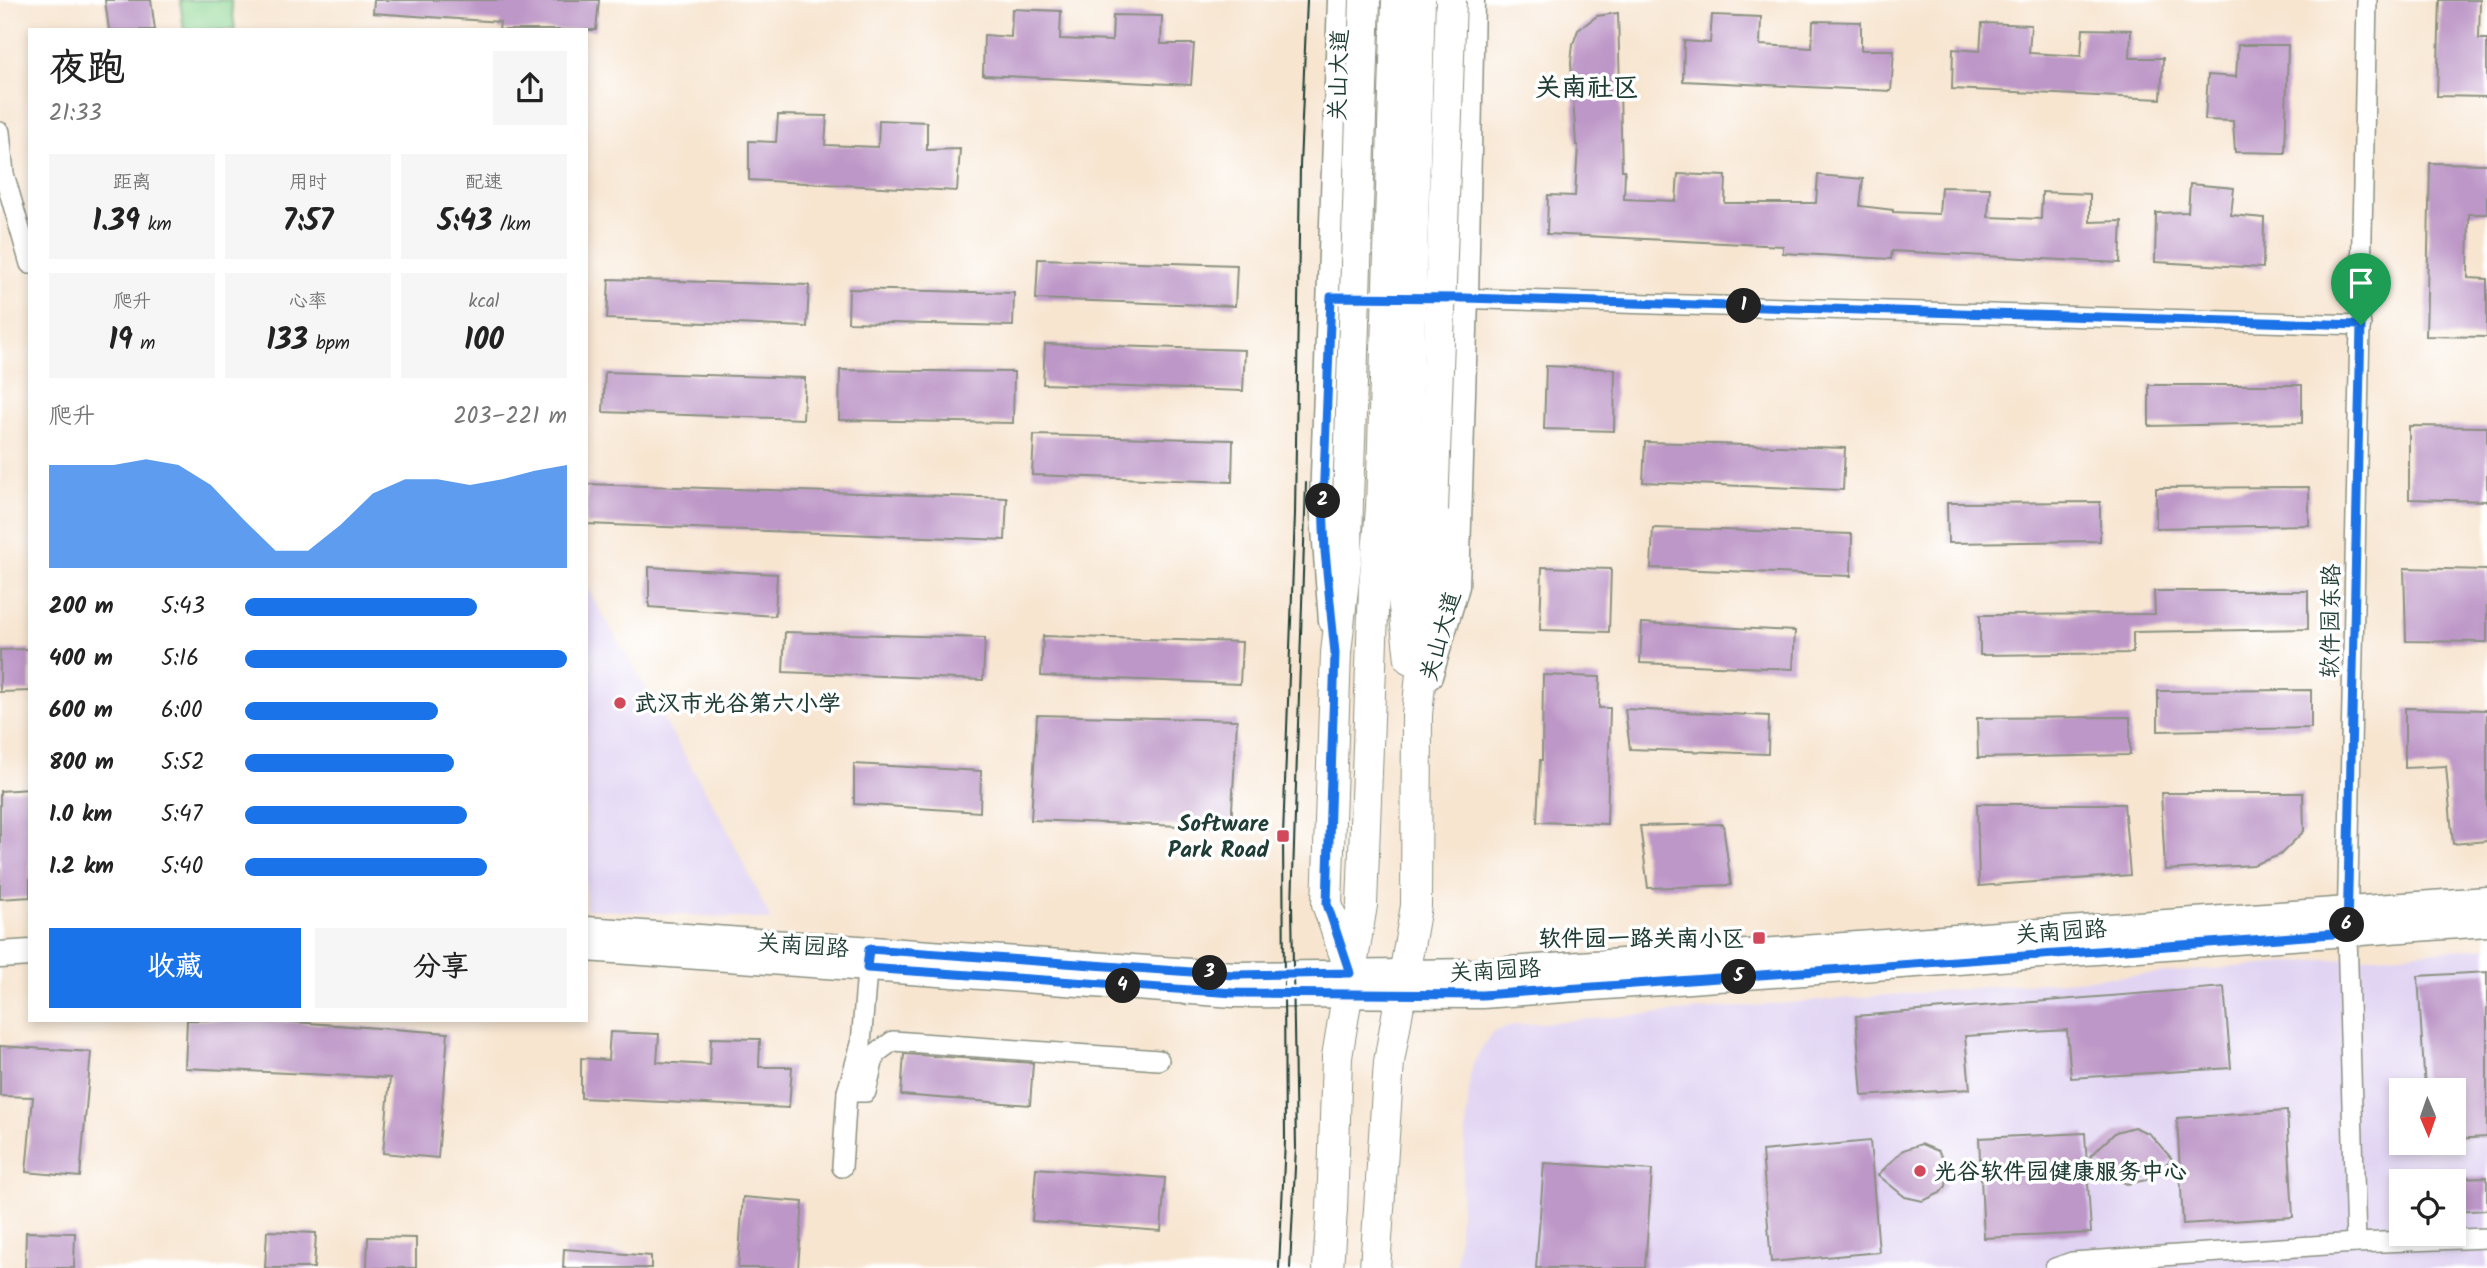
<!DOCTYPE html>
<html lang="zh">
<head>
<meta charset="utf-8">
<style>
  body { margin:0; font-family:Kalam,"LXGW WenKai TC",sans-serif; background:#f6f6f6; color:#222; height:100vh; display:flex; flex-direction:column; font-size:26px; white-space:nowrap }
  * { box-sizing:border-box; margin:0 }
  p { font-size:23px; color:#767676 }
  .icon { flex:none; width:38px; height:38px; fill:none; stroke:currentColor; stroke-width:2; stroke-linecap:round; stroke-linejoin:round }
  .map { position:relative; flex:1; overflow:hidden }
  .sheet { position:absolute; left:28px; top:28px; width:560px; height:994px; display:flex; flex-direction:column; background:#fff; border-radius:0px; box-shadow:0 4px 10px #0003 }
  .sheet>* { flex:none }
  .needle { width:46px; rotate:178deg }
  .fabs { position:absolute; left:2389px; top:1078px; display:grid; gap:14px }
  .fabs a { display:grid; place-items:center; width:77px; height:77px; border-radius:0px; background:#fff; box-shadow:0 4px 10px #0003; font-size:35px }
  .pin { position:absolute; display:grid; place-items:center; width:60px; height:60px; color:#fff; margin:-72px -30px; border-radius:50% 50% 50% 0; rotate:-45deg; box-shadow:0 0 7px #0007 }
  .pin .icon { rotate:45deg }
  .km { position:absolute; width:35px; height:35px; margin:-18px; border-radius:50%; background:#222; color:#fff; font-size:19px; line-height:35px; text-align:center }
  .round { display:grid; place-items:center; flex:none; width:74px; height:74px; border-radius:0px; background:#f6f6f6 }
  .overview { display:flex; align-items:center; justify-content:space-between; height:119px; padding:0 21px }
  h1 { font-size:38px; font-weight:700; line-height:52px }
  .stats { display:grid; grid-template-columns:repeat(3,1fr); gap:10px; height:119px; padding:7px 21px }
  .stats div { display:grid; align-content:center; border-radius:0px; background:#f6f6f6; text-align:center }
  .stats b { font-size:30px; font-weight:700 }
  .stats small { font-size:19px; font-weight:400 }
  .stats p { font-size:19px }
  .chart { height:196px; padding:14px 21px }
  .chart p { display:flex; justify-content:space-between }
  .chart svg { width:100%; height:126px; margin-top:7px; fill:#1a73e8; opacity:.7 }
  .button { display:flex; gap:14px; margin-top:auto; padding:14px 21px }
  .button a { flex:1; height:80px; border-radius:0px; background:#1a73e8; color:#fff; font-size:28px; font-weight:700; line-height:80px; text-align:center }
  .button a+a { background:#f6f6f6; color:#222 }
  ul { padding:0 21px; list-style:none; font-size:23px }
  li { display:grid; grid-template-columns:112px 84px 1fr; align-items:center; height:52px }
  li i { height:18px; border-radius:9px; background:#1a73e8 }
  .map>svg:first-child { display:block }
  .built { fill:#e1d4f3; fill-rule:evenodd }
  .green { fill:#8cd591; stroke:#568962; stroke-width:2 }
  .building { fill:#bd97c7 }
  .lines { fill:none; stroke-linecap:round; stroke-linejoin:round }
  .street-casing { stroke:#8b9182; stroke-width:22 }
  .secondary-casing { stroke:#8b9182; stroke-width:29 }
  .primary-casing { stroke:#8b9182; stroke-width:32 }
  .street { stroke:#fff; stroke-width:19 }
  .secondary { stroke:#fff; stroke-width:26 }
  .primary { stroke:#fff; stroke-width:30 }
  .tram { stroke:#1f3d34; stroke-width:2 }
  .primary-bridge-casing { stroke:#8b9182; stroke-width:32; stroke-linecap:butt }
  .primary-bridge { stroke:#fff; stroke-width:30 }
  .route-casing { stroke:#fff; stroke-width:14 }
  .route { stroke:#1a73e8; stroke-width:9 }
  .poi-dot { fill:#d1495b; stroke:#fff; stroke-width:2.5 }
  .labels { text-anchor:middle; stroke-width:7; stroke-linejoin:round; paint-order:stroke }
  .street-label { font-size:23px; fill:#1f3d34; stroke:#fff }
  .poi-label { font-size:23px; font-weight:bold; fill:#1f3d34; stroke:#fff; text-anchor:start }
  .quarter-label { font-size:26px; font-weight:bold; fill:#1f3d34; stroke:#fff }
</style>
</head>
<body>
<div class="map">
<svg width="2487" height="1268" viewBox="0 0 2487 1268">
  <rect width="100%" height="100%" fill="#fff"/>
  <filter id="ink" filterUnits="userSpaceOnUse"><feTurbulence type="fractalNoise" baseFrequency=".0143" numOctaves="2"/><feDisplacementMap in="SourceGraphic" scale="14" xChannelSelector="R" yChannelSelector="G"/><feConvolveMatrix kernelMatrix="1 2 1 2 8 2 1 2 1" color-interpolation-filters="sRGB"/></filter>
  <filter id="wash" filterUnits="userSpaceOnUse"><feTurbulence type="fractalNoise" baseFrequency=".00686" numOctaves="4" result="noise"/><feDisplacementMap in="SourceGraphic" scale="28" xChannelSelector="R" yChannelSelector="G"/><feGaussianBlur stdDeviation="1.57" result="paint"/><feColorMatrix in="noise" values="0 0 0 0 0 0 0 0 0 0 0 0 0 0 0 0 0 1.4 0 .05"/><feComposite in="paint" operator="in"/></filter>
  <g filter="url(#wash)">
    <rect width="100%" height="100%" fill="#f7e5d0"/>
    <g class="built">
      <path d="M586,586L723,821L771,920L586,909Z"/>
      <path d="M2487,947V1268H1456L1470,1076L1474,1062L1485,1043L1493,1032L1504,1028L1515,1025ZM2401,1090H2454V1143H2401ZM2401,1181H2454V1234H2401Z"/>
    </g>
    <path class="green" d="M180,0H231L235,30H184Z"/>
    <g id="blocks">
      <g class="building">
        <path d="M105,0H151L155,30H109Z"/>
        <path d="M374,0H599L596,30H499L500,22L373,13Z"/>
        <path d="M2440,0H2480L2479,39H2487V97L2437,96Z"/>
        <path d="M1012,9L1061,11L1060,39L1112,41L1113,15L1162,16L1161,44H1194L1191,85L983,75L984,35L1011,37Z"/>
        <path d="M1618,13L1622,170H1625L1624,199L1676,201L1678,174L1726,176L1725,203H1816L1818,175L1863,179L1860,206L1893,210V212L1939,214L1941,187L1990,188L1988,217L2041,219L2042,192L2090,194V222L2122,221L2120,263L1892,251L1891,259L1783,253V246L1547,234L1548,195L1575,196L1578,145H1576L1571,62L1573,44L1578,30L1597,16Z"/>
        <path d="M1712,15L1761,17L1760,45L1812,48L1813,21L1861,22V50H1894L1891,91L1683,81L1684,41L1710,43Z"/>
        <path d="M1982,23L2031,25L2029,53L2081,56L2083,29L2131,30L2130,58H2163L2161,99L1952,89L1953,49L1980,51Z"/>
        <path d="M2238,45H2288L2285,153L2235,152L2233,121L2205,120L2208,75L2236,77Z"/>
        <path d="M778,115L827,116L825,145L878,147L879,120L927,122V150L960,149L957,191L749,180V141L776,142Z"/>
        <path d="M2430,163L2487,164V214H2469L2468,278L2487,279V337L2426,336Z"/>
        <path d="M2190,184L2234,188L2231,215L2264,218L2263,268L2155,262L2156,213L2188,212Z"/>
        <path d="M1038,259L1237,265L1235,306L1036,299Z"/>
        <path d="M609,279L809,285L807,327L607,319Z"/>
        <path d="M849,289L1014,293L1013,326L848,322Z"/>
        <path d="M1045,344L1245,350L1243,391L1043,384Z"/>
        <path d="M1546,366L1615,369L1614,431L1544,429Z"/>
        <path d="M840,370L1014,372L1013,423L839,420Z"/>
        <path d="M605,372L805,378L803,419L603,412Z"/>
        <path d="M2149,385H2302V423L2149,426Z"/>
        <path d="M2409,426L2487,427V501L2409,499Z"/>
        <path d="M1034,435L1233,440L1232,482L1032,475Z"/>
        <path d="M1645,442L1845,448L1843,490L1643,482Z"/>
        <path d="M587,484L1007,498L1005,540L586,524Z"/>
        <path d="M2309,487V525L2156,528V488Z"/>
        <path d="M2100,502V541L1948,543L1947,503Z"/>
        <path d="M1653,528L1852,534L1851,576L1651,568Z"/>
        <path d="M649,567L777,574L775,616L649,607Z"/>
        <path d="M1542,567L1611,569L1609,632L1540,630Z"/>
        <path d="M2404,568L2487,570V642L2406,641Z"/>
        <path d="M2154,591H2308V629L2133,632V653L1980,655V615L2155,614Z"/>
        <path d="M1642,623L1795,631L1793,669L1640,663Z"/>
        <path d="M785,632L985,638L983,680L783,672Z"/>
        <path d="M1043,636L1242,642L1240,684L1041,676Z"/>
        <path d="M30,649V691L0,692V650Z"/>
        <path d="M1543,675L1600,677L1599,708H1610L1607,824L1537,822L1540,760H1542Z"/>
        <path d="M2311,690V728L2158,731V691Z"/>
        <path d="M2405,708L2487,710V841L2453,844L2446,766L2405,768Z"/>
        <path d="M1625,709L1769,716L1768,754L1630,749Z"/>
        <path d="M1037,715L1237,720L1231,828L1031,820Z"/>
        <path d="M2130,717V755L1978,758L1977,718Z"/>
        <path d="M854,764L981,771L980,812L854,804Z"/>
        <path d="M30,789V897L0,899V791Z"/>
        <path d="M2161,793H2303L2304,831L2280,855L2253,865L2165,870Z"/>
        <path d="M1977,804H2124L2130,875L1979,886Z"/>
        <path d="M1723,824L1731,885L1648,888L1640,826Z"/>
        <path d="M2487,972V1137L2454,1139V1090H2425L2418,976Z"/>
        <path d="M2224,987L2231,1068L2071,1078L2067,1030L1965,1036L1970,1089L1862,1096L1856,1016Z"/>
        <path d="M187,1020H266L448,1033L438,1158L383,1153L390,1078L185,1068Z"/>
        <path d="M610,1032L659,1034L657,1062L710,1065L711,1038L760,1039L759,1067H792L789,1108L581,1098V1058L608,1060Z"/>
        <path d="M0,1046L91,1052L80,1177L26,1172L33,1097L0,1096Z"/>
        <path d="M904,1054L1033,1063L1030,1105L901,1095Z"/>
        <path d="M2287,1111L2293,1217L2183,1224L2177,1118Z"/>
        <path d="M2134,1127L2150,1134L2172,1159L2146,1180L2127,1184L2118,1180L2090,1156L2116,1132Z"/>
        <path d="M2085,1133L2091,1233L1984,1238L1979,1138Z"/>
        <path d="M1870,1141L1879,1252L1771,1262L1762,1151Z"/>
        <path d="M1921,1144L1938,1151L1948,1167L1946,1186L1940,1193L1923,1201L1905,1197L1878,1175L1903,1150Z"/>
        <path d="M1544,1163L1652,1170L1645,1268H1536Z"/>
        <path d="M1036,1168L1165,1178L1161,1231L1032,1221Z"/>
        <path d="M2487,1177V1210L2454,1212V1178Z"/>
        <path d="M743,1197L803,1202L798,1268H738Z"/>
        <path d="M267,1231L316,1233L314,1268H265Z"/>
        <path d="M26,1232L75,1233L74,1268H25Z"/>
        <path d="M368,1237L416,1238V1268H367Z"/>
        <path d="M564,1249L651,1256V1268H563Z"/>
      </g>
    </g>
  </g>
  <g filter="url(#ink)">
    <use href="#blocks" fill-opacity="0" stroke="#8b9182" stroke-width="2"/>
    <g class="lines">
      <g class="street-casing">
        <g id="street">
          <path d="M0,132L4,174L30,264"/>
          <path d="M1452,298L2361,325"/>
          <path d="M847,1092H866L875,1054L893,1041L1159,1060"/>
          <path d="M842,1167L847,1092L861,1044L868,958"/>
          <path d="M2356,1243L2347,933L2367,0"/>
          <path d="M2055,1268L2072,1262L2356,1243L2487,1238"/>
        </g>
      </g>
      <g class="secondary-casing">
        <g id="secondary">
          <path d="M1332,621L1323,503L1341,0"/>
          <path d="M1429,676L1456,586L1465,298L1471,0"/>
          <path d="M586,930L1234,975L1481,972L2487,900"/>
          <path d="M586,948L1234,994L1482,995L2487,923"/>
          <path d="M0,955L30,953"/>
        </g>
      </g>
      <g class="primary-casing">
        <g id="primary">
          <path d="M1348,500L1347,552L1336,653L1327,904L1350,971"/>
          <path d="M1404,508L1401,582L1410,659"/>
          <path d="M1328,1268L1332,1210L1337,1057L1362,905L1374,587L1381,508"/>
          <path d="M1375,1268L1389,1062L1416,906L1417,715L1430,580L1433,510"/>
        </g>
      </g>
      <use href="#street" class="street"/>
      <use href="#secondary" class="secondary"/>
      <use href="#primary" class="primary"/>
      <g class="tram">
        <path d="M1279,1268L1285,1141L1283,836L1295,514L1300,166L1307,0"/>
        <path d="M1290,1268L1296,1147L1292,906L1306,483"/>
      </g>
      <g class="primary-bridge-casing">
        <g id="primary-bridge">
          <path d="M1348,500L1365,0"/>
          <path d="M1381,508L1397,0"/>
          <path d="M1404,508L1420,0"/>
          <path d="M1433,510L1451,0"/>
        </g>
      </g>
      <use href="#primary-bridge" class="primary-bridge"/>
    </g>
  </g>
  <g class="lines" filter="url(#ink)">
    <g class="route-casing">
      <path id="route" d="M1331,297L1465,298L2361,325L2347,933L1482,995L1234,993L867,968L869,949L1234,975L1350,973L1327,904L1335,653L1325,551L1323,503Z"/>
    </g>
    <use href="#route" class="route"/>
  </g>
  <g class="poi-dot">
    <circle cx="620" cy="703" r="7"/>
    <rect x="1276" y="829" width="14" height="14" rx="3.5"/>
    <rect x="1752" y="931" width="14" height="14" rx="3.5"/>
    <circle cx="1920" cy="1171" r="7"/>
  </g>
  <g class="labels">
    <g class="street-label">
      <text transform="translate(1338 75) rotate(-88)" y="8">关山大道</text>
      <text transform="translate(2330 621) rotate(-89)" y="8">软件园东路</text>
      <text transform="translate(1440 636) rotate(-74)" y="8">关山大道</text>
      <text transform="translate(2061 931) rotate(-4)" y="8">关南园路</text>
      <text transform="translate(803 945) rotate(4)" y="8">关南园路</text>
      <text transform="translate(1495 970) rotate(-3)" y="8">关南园路</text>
    </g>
    <g class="poi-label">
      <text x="634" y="711">武汉市光谷第六小学</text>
      <text x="1269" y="831" text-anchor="end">Software<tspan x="1269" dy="26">Park Road</tspan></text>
      <text x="1745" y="946" text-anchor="end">软件园一路关南小区</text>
      <text x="1934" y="1179">光谷软件园健康服务中心</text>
    </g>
    <g class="quarter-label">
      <text x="1587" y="96">关南社区</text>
    </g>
  </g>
</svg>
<div class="fabs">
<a><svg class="needle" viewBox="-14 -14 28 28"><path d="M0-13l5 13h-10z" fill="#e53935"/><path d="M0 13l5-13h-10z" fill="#767676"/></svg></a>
<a><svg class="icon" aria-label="locate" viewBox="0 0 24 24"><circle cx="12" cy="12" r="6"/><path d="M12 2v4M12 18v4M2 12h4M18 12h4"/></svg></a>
</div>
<div class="pin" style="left:2361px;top:325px;background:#1e9e55"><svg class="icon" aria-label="arrive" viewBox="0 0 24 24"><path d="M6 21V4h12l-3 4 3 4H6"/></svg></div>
<b class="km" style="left:1744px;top:306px">1</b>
<b class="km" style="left:1323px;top:501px">2</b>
<b class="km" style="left:1210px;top:973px">3</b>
<b class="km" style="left:1123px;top:986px">4</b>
<b class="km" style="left:1739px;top:977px">5</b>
<b class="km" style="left:2347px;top:925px">6</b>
<section class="sheet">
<div class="overview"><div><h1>夜跑</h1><p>21:33</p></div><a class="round"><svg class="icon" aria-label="share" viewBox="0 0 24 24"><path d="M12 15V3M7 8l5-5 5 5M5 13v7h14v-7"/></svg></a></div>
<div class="stats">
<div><p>距离</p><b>1.39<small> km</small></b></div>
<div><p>用时</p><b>7:57</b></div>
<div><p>配速</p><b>5:43<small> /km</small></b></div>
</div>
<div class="stats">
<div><p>爬升</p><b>19<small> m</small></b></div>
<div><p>心率</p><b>133<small> bpm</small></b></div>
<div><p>kcal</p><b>100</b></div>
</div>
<div class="chart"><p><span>爬升</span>203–221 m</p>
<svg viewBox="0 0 160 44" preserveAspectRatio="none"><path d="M0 44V8L10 8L20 8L30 6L40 8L50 15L60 27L70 38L80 38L90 29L100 18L110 13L120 13L130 15L140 13L150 10L160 8V44z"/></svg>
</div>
<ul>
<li><b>200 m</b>5:43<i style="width:72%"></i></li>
<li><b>400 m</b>5:16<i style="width:100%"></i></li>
<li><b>600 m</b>6:00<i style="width:60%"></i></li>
<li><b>800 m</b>5:52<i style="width:65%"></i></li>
<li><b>1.0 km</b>5:47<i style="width:69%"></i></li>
<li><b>1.2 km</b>5:40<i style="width:75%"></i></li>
</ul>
<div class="button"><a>收藏</a><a>分享</a></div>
</section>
</div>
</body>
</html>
